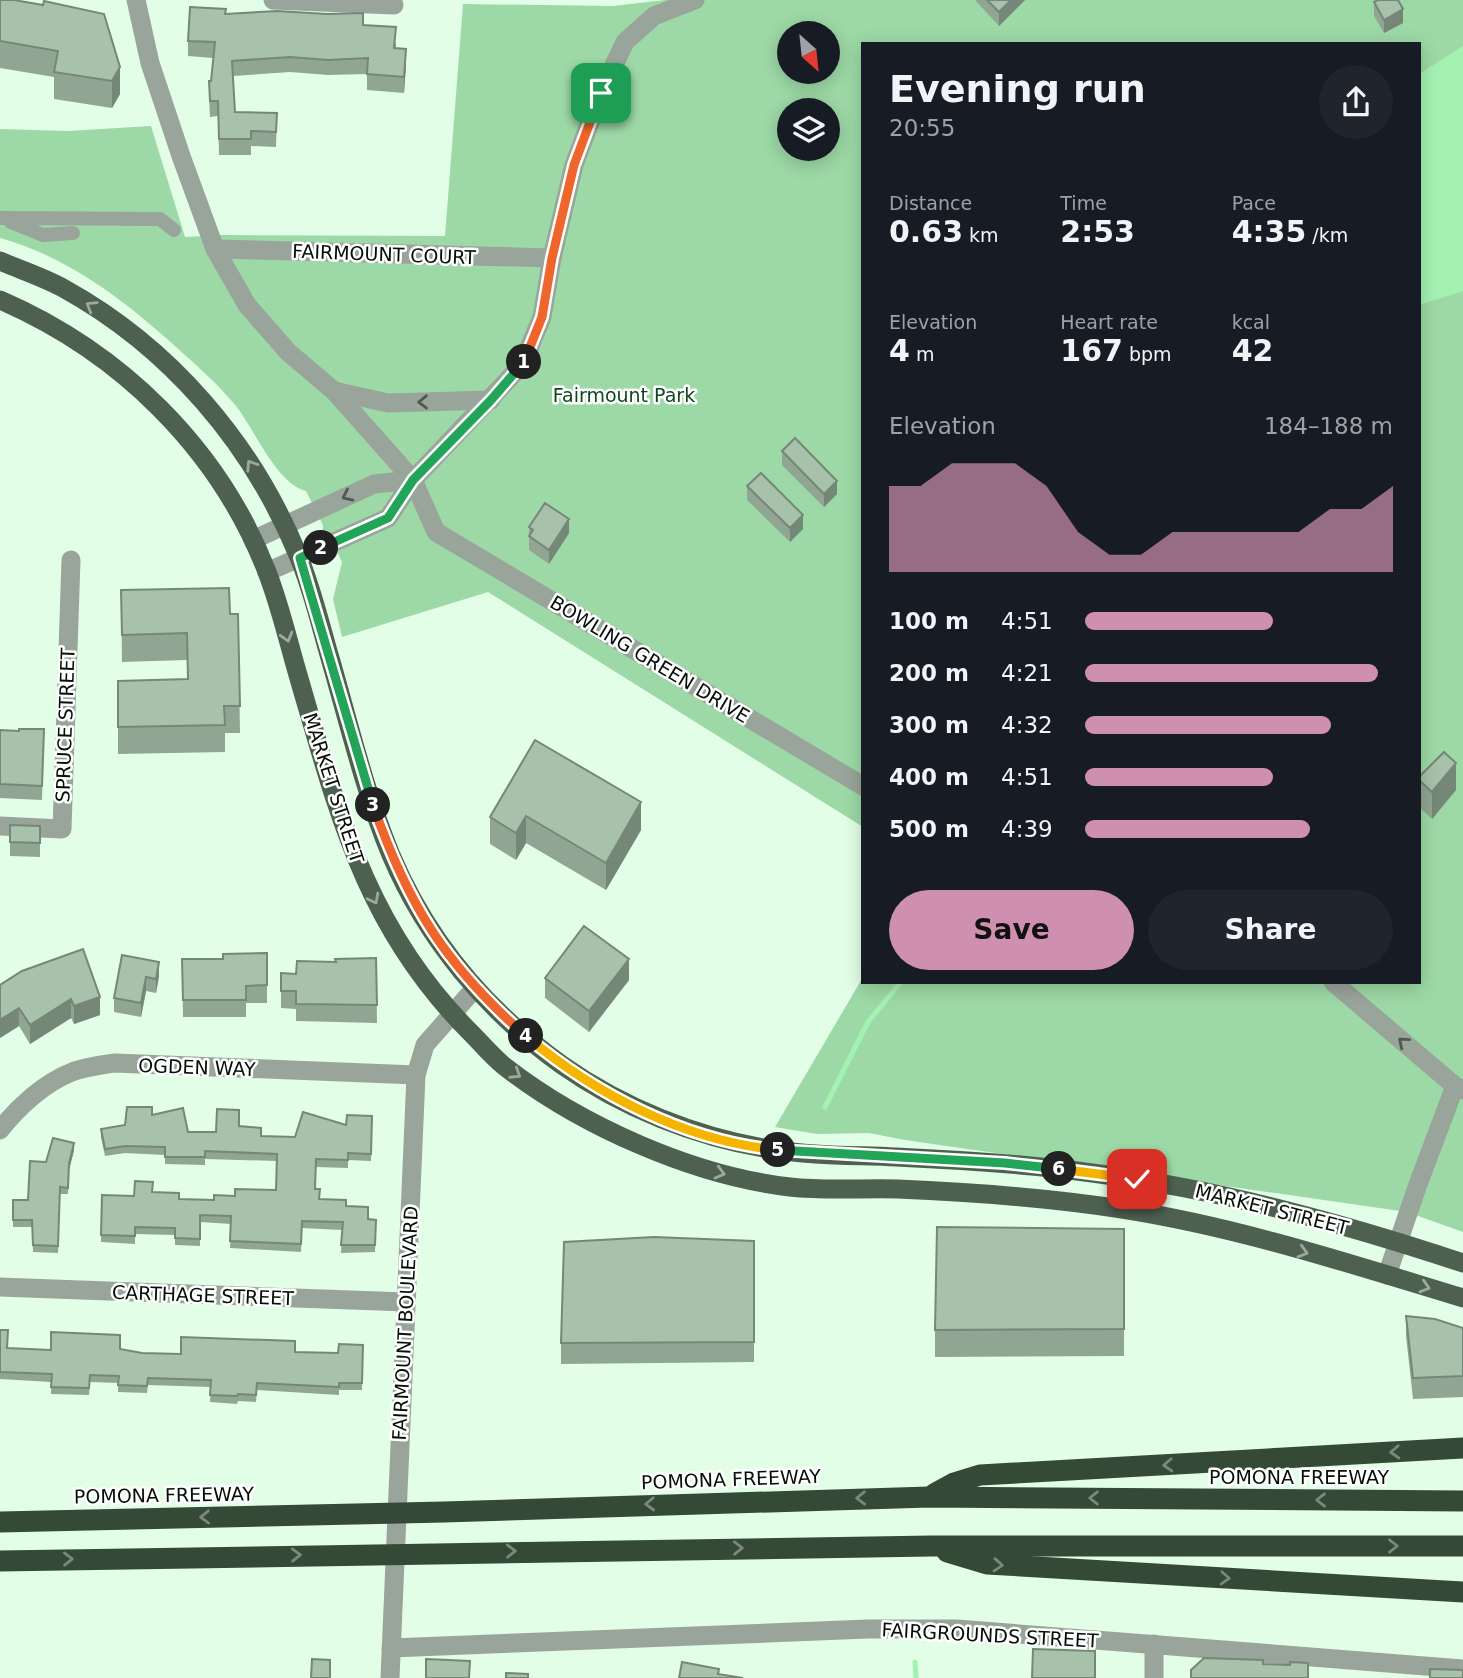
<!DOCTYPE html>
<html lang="en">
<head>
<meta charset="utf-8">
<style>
  body { margin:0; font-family:"DejaVu Sans",sans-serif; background:#20242c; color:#f1f3f6; height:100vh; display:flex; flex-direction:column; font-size:26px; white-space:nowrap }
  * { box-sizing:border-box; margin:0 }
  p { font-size:23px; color:#9ea1a6 }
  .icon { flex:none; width:38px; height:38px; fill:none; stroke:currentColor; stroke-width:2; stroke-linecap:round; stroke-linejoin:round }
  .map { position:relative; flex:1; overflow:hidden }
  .sheet { position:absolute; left:861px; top:42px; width:560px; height:942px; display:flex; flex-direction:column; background:#171b24; border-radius:0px; box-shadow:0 4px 18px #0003 }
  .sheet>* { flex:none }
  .needle { width:46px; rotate:153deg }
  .buttons { position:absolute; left:777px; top:21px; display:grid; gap:14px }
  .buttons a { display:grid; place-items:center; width:63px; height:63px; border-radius:50%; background:#171b24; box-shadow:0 4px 18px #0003; font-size:35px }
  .pin { position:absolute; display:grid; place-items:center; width:60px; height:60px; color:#fff; margin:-30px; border-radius:14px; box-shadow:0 4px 10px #0006 }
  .km { position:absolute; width:35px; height:35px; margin:-18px; border-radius:50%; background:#222; color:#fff; font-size:19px; line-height:35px; text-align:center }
  .round { display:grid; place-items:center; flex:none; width:74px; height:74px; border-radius:37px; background:#20242c }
  .overview { display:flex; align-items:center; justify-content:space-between; height:119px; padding:0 28px }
  h1 { font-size:38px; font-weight:700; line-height:52px }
  .metrics { display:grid; grid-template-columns:repeat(3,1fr); gap:10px; height:119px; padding:7px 28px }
  .metrics div { display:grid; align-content:center }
  .metrics b { font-size:30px; font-weight:700 }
  .metrics small { font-size:19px; font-weight:400 }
  .metrics p { font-size:19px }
  .chart { height:196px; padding:14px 28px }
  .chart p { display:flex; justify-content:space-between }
  .chart svg { width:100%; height:126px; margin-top:7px; fill:#ce8fb0; opacity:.7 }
  .button { display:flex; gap:14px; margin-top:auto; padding:14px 28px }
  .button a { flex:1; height:80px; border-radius:42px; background:#ce8fb0; color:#111; font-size:28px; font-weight:700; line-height:80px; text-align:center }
  .button a+a { background:#20242c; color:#f1f3f6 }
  ul { padding:0 28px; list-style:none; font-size:23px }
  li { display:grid; grid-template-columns:112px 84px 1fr; align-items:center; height:52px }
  li i { height:18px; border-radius:9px; background:#ce8fb0 }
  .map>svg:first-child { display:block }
  .green { fill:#9dd9a6; fill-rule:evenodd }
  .water { fill:#a4f2b2 }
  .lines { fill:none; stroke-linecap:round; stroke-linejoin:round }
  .stream { stroke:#a4f2b2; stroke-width:5 }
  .pedestrian { stroke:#99a49a; stroke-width:14 }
  .minor { stroke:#99a49a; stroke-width:19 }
  .primary { stroke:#4e6151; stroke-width:19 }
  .motorway { stroke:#344a37; stroke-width:21 }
  .wall { fill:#90a692 }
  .shaded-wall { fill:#758777 }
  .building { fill:#a7c1aa; stroke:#758777; stroke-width:2 }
  .oneway { stroke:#9ea89f }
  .oneway2 { stroke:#4f5950 }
  .oneway3 { stroke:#7b897d }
  .split-1-casing { stroke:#fff; stroke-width:14 }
  .split-2-casing { stroke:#fff; stroke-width:14 }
  .split-3-casing { stroke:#fff; stroke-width:14 }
  .split-4-casing { stroke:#fff; stroke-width:14 }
  .split-5-casing { stroke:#fff; stroke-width:14 }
  .split-6-casing { stroke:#fff; stroke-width:14 }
  .split-7-casing { stroke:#fff; stroke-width:14 }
  .split-1 { stroke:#f0652b; stroke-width:9 }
  .split-2 { stroke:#22a559; stroke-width:9 }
  .split-3 { stroke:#22a559; stroke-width:9 }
  .split-4 { stroke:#f0652b; stroke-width:9 }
  .split-5 { stroke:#f5b400; stroke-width:9 }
  .split-6 { stroke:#22a559; stroke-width:9 }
  .split-7 { stroke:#f5b400; stroke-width:9 }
  .labels { text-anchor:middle; stroke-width:5; stroke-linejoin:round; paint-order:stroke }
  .street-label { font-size:19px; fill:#050e07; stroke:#fff }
  .park-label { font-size:19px; fill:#0e471f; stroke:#fff }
</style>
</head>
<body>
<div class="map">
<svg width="1463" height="1678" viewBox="0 0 1463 1678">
  <rect width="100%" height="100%" fill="#e3fee7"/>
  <path class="green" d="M665,0H1463V1232L1407,1212L905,1140L869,1133L817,1134L775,1127L863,977V982H1419V44H863V827L488,592L342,637L333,599L342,562L330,537L322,534L323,525L306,491C276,483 255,430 236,406C218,384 196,365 175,346C124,300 68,257 0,238V129L68,131L151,126L185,237L222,235L445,236L463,4L613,6ZM789,33H828V72H789ZM789,110H828V149H789Z"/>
  <path class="water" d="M1463,46V291L1419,305V74Z"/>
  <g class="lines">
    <g class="stream">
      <path d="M825,1107L868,1022L901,982"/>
      <path d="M915,1662L916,1678"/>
    </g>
    <g class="pedestrian">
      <path d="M0,218L160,219L174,230"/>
      <path d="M11,222L43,235L73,233"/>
    </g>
    <g class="minor">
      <path d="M136,0L150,63L181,156L215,249L247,305L288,352L334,391L413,480L436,532L863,786"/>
      <path d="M273,0L394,5"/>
      <path d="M215,249L552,258"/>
      <path d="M334,391L388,403L491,400"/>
      <path d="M253,540L374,484L413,480"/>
      <path d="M267,572L388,518L413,480L522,365L542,317L552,258L574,165L601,93L625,42L654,16L695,0"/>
      <path d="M0,826L62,829L71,560"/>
      <path d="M1333,982L1455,1086L1463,1090"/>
      <path d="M0,1130C18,1107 44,1083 72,1072C85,1067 101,1065 115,1063L416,1075"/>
      <path d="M1387,1275L1417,1187L1455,1086"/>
      <path d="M0,1287L406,1302"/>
      <path d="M391,1648L868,1629H957L1463,1669"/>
      <path d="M390,1678L416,1075L425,1045L475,988"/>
      <path d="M1154,1678V1644"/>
    </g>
    <g class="primary">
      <path d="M0,261C21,270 43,277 63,288C170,347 252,443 298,555C312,588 320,624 330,658C349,724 365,792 391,855C427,940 487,1011 562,1065C623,1108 696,1137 769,1149C811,1156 854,1155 896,1157C962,1160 1027,1164 1092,1173C1219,1189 1342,1223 1463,1263"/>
      <path d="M0,300C120,352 219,448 267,572C280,605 288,641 298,675C338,812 365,927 470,1032C481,1043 492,1056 504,1066C581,1126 694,1176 790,1187C825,1191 862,1188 898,1189C973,1192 1048,1198 1122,1209C1238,1227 1351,1264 1463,1298"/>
    </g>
    <g class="motorway">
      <path d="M934,1494L954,1483L980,1475L1463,1448"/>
      <path d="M0,1522L444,1512L929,1497L1463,1501"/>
      <path d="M947,1552L987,1564L1463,1592"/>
      <path d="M0,1561L932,1546H1463"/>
    </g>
  </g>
  <g class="wall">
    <path d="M0,0L104,14L120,94L112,108L54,99V77L0,68Z"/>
    <path d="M975,0H1025L999,26Z"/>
    <path d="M1374,2L1403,23L1384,33L1374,16Z"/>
    <path d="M226,14L363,25L396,43V48L406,64L404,93L367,90V74L328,75L290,72L233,76L235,112L277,113L276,147L251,146V155H219L218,116L210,117L209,97V81H211L213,58L188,56V41Z"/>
    <path d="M782,451L837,494L824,507L782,465Z"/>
    <path d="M747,486L803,529L790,542L747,500Z"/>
    <path d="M529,527L569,533L549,564L529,550Z"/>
    <path d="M121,590L230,614H238L240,733H225V752L118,754V681L188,679L187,660L122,662Z"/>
    <path d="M44,729L42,800L0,798V730L19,731Z"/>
    <path d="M535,740L641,830L606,890L526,843L516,860L490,844V817Z"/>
    <path d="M1419,777L1456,790L1432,819L1419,807Z"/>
    <path d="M10,825L40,826V857L10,856Z"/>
    <path d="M267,953V1003H246V1017H183L182,959H223Z"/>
    <path d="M376,958L377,1023L296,1021V1009L281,1008V973L296,974L336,962Z"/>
    <path d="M159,962V976L156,993L146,991L141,1017L114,1012V998Z"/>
    <path d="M22,971L100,1015L74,1024L71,1018L30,1044L19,1026L0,1038Z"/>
    <path d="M545,978L629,980L589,1032L545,998Z"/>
    <path d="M152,1115L188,1132H216L239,1126L261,1136L295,1137L346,1125L372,1116L371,1161L348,1160V1168L316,1167L315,1189L320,1199L346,1206L368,1219L376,1220L375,1252L341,1253L342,1230L302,1228L301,1252L230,1248L231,1224L200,1222V1246L175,1245V1235L135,1234V1244L101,1242L102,1195L134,1196L152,1192L179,1199L214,1200L235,1196L276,1190L277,1161L205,1159V1165L165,1164V1155L125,1153L105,1156L101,1137V1129L125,1125Z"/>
    <path d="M74,1150L69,1170L68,1194H60L58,1253L33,1252L32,1227H13V1200H28L46,1162Z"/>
    <path d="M1124,1229V1356L935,1357V1330Z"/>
    <path d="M754,1241V1362L561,1364V1343Z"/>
    <path d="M1406,1316L1463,1328V1397L1413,1399L1406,1336Z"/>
    <path d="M0,1330L8,1348L51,1350L120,1349L142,1353L181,1354L295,1352L338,1353L363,1345L362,1390H339V1395L257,1390L256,1402L238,1401L237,1404L210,1402L211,1387L148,1385L147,1393L118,1392V1383L90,1382L89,1395L51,1394V1382L0,1379Z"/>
  </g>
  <g class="shaded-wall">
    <path d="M1011,0H1025L999,26V12Z"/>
    <path d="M1403,9V23L1384,33V20Z"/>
    <path d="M406,49V64L404,93V77Z"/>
    <path d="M120,67V94L112,108V81Z"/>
    <path d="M837,481V494L824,507V494Z"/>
    <path d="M803,515V529L790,542V528Z"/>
    <path d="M569,519V533L549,564V550Z"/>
    <path d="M1456,763V790L1432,819V792Z"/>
    <path d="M641,802V830L606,890V863Z"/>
    <path d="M526,816V843L516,860V833Z"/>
    <path d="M629,959V980L589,1032V1011Z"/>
    <path d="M159,962V976L156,993V979Z"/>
    <path d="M146,977V991L141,1017V1003Z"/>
    <path d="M100,997V1015L74,1024V1006Z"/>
    <path d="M71,999V1018L30,1044V1025Z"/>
    <path d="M19,1008V1026L0,1038V1020Z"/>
    <path d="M74,1143V1150L69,1170L68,1194L69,1164Z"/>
  </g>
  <g class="building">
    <path d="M0,0H14L43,5L44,1L104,14L120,67L112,81L54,72L58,51L0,41Z"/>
    <path d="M987,0H1011L999,12Z"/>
    <path d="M1378,0H1398L1403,9L1384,20L1374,2Z"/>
    <path d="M190,7L226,9L225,14L277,11L327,14L363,13V25L396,27L394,48L406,49L404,77L367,74L368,58L328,60L290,57L232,61L235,112L277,113L276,132L251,131V139H219L218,101H210L209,81H211L215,42L188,41Z"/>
    <path d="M795,438L837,481L824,494L782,451Z"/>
    <path d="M761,473L803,515L790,528L747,486Z"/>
    <path d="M545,503L569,519L549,550L529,536L533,530L529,527Z"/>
    <path d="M229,588L230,614H238L240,706H224L225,725L118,727V681L188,679L187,633L122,635L121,590Z"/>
    <path d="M19,729H44L42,786L0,784V730L19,731Z"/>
    <path d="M535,740L641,802L606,863L526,816L516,833L490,817Z"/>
    <path d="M1444,752L1456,763L1432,792L1419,780V777Z"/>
    <path d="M10,825L40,826V843L10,842Z"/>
    <path d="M584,926L629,959L589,1011L545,978Z"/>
    <path d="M83,949L100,997L74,1006L71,999L30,1025L19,1008L0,1020V985L22,971Z"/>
    <path d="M267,953V985L246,986V1000H183L182,959H223V954Z"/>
    <path d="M122,955L159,962L156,979L146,977L141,1003L114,998Z"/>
    <path d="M376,958L377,1005L296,1004V991H281V973L296,974L297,961L336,962L335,959Z"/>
    <path d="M127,1107H152V1115L183,1108L188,1132H216L217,1109L239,1110V1126L261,1128V1136L295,1137L303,1112L346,1125L347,1115L372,1116L371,1154L348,1153V1160L316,1159L315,1189H320L319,1199L346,1200V1206L368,1207V1219L376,1220L375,1245H341L343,1222L302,1221L301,1244L230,1241L231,1216L200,1215V1239L175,1238V1228L135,1227V1236L101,1235L102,1195L134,1196L135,1181L153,1182L152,1192L179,1193V1199L214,1200V1195L235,1196V1189L276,1190L277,1154L205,1151V1157H165V1147L125,1146L105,1149L101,1129L125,1125Z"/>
    <path d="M53,1138L74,1143L69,1164L68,1188L60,1187L58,1246L33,1245L32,1220H13V1200H28L30,1161L46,1162Z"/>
    <path d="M937,1227L1124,1229V1329L935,1330Z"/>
    <path d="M654,1237L754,1241V1342L561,1343L564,1242Z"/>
    <path d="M1406,1316L1435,1319L1463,1328V1376L1413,1378Z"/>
    <path d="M0,1330H8L7,1348L51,1350V1332L120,1335V1349L142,1353L181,1354V1337L295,1341V1352L338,1353L339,1344L363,1345L362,1383H339V1387L257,1383L256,1395L238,1394L237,1396L210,1395L211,1380L148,1378L147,1386L118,1385L119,1376L90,1375L89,1388L51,1387L52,1374L0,1372Z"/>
    <path d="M1033,1649L1095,1651V1678H1032Z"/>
    <path d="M1204,1658L1263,1660V1664L1290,1665V1662L1308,1663V1678H1191V1670Z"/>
    <path d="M312,1659L330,1660V1678H311Z"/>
    <path d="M426,1659L470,1661L469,1678H426Z"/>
    <path d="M682,1662L719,1669L718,1674L743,1678H679Z"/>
    <path d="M1430,1669L1463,1670V1678H1430Z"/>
    <path d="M506,1673L528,1674V1678H506Z"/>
  </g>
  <defs><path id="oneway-chevron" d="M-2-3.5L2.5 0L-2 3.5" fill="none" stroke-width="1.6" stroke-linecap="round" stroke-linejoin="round" transform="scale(1.75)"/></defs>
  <g class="oneway">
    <use href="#oneway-chevron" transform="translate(91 306) rotate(-148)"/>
    <use href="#oneway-chevron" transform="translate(251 465) rotate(-123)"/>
    <use href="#oneway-chevron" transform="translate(287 637) rotate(74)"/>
    <use href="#oneway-chevron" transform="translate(374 899) rotate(63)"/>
    <use href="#oneway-chevron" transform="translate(516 1074) rotate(33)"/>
    <use href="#oneway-chevron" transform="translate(720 1173) rotate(15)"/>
    <use href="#oneway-chevron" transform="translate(1303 1252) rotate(16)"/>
    <use href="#oneway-chevron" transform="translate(1425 1287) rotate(17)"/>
  </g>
  <g class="oneway2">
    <use href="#oneway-chevron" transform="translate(423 402) rotate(179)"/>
    <use href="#oneway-chevron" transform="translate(347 496) rotate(155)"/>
    <use href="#oneway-chevron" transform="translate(1403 1042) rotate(-140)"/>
  </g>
  <g class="oneway3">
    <use href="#oneway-chevron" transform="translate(1395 1452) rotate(177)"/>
    <use href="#oneway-chevron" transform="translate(1168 1465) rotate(177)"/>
    <use href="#oneway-chevron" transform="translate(861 1498) rotate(179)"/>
    <use href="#oneway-chevron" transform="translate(1094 1498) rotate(-180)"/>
    <use href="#oneway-chevron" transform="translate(1321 1500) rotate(-180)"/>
    <use href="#oneway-chevron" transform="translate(650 1504) rotate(178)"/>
    <use href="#oneway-chevron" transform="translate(205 1517) rotate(179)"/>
    <use href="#oneway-chevron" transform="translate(1393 1546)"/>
    <use href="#oneway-chevron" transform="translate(738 1548) rotate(-1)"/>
    <use href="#oneway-chevron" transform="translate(511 1551) rotate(-1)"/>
    <use href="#oneway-chevron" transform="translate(296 1555) rotate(-1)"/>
    <use href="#oneway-chevron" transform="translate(68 1559) rotate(-1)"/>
    <use href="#oneway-chevron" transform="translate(998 1565) rotate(4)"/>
    <use href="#oneway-chevron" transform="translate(1225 1578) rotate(3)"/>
  </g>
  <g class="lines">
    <g class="split-1-casing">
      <path id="split-1" d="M524,362L542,317L552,258L574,165L601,93"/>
    </g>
    <g class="split-2-casing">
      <path id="split-2" d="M321,548L388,518L413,480L491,400L524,362"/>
    </g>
    <g class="split-3-casing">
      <path id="split-3" d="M321,548L300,558L373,805"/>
    </g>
    <g class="split-4-casing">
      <path id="split-4" d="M373,805C408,905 446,966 526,1036"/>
    </g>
    <g class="split-5-casing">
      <path id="split-5" d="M526,1036C596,1095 686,1141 778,1150"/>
    </g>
    <g class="split-6-casing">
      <path id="split-6" d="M778,1150L1005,1163L1059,1169"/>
    </g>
    <g class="split-7-casing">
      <path id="split-7" d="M1059,1169L1137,1179"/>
    </g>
    <use href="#split-1" class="split-1"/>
    <use href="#split-2" class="split-2"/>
    <use href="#split-3" class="split-3"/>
    <use href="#split-4" class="split-4"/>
    <use href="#split-5" class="split-5"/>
    <use href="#split-6" class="split-6"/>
    <use href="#split-7" class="split-7"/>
  </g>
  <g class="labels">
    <g class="street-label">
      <text transform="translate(384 254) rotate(2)" y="7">FAIRMOUNT COURT</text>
      <text transform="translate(650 659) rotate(31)" y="7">BOWLING GREEN DRIVE</text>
      <text transform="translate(65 725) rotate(-88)" y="7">SPRUCE STREET</text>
      <text transform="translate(334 788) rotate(72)" y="7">MARKET STREET</text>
      <text transform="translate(197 1067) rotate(2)" y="7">OGDEN WAY</text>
      <text transform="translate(1272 1209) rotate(14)" y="7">MARKET STREET</text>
      <text transform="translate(203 1295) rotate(2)" y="7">CARTHAGE STREET</text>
      <text transform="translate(405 1323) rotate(-87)" y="7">FAIRMOUNT BOULEVARD</text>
      <text x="1299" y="1484">POMONA FREEWAY</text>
      <text transform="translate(731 1479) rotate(-2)" y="7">POMONA FREEWAY</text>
      <text transform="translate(164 1495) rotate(-1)" y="7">POMONA FREEWAY</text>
      <text transform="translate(990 1635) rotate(3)" y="7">FAIRGROUNDS STREET</text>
    </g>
    <g class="park-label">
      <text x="624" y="402">Fairmount Park</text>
    </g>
  </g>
</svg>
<div class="buttons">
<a><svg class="needle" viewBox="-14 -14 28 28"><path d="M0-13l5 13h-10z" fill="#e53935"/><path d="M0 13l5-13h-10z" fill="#9ea1a6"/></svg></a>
<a><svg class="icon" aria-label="layers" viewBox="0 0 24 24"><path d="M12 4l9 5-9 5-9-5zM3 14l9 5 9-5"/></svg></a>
</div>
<div class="pin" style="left:601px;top:93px;background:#1e9e55"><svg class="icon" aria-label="arrive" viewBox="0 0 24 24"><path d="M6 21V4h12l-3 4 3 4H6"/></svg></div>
<div class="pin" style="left:1137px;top:1179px;background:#d93025"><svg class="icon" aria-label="check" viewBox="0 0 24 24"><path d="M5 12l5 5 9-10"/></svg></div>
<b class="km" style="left:524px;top:362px">1</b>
<b class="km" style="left:321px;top:548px">2</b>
<b class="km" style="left:373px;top:805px">3</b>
<b class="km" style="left:526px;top:1036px">4</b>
<b class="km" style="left:778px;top:1150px">5</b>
<b class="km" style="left:1059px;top:1169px">6</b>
<section class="sheet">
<div class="overview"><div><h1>Evening run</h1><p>20:55</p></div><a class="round"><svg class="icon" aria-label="share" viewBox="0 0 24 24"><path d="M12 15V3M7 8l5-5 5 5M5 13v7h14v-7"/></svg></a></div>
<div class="metrics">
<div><p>Distance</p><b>0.63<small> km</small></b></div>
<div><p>Time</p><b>2:53</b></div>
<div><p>Pace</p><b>4:35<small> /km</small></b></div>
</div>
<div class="metrics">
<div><p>Elevation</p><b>4<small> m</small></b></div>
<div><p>Heart rate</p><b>167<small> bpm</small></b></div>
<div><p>kcal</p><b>42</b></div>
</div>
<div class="chart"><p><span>Elevation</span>184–188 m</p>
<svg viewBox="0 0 160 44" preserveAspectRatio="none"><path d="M0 44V14L10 14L20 6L30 6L40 6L50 14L60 30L70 38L80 38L90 30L100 30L110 30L120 30L130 30L140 22L150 22L160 14V44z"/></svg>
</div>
<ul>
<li><b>100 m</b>4:51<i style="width:61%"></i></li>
<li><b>200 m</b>4:21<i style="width:95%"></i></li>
<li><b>300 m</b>4:32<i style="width:80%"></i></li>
<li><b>400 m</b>4:51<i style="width:61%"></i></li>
<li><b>500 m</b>4:39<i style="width:73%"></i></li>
</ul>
<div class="button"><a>Save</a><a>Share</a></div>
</section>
</div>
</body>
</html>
